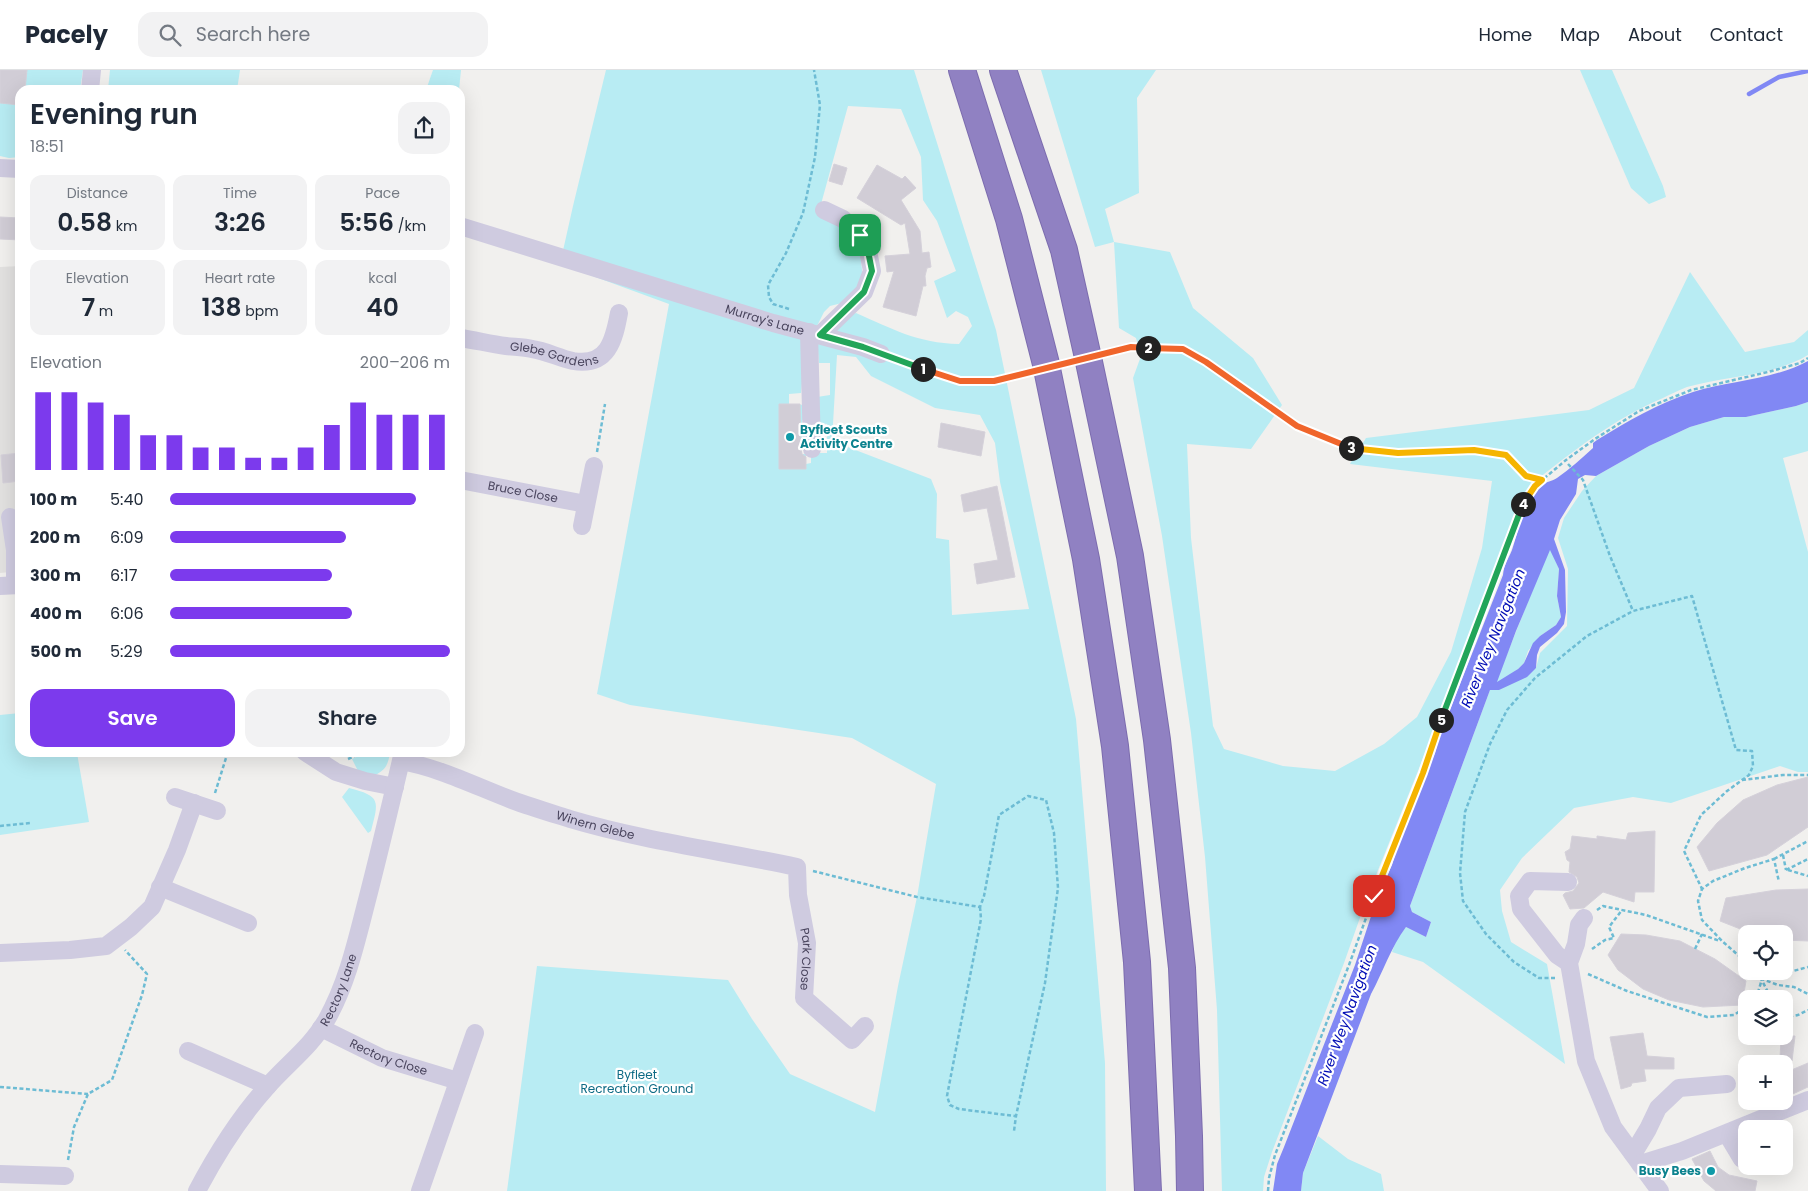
<!DOCTYPE html>
<html lang="en">
<head>
<meta charset="utf-8">
<style>
  body { margin:0; font-family:Poppins,sans-serif; background:#f2f2f3; color:#1f2937; height:100vh; display:flex; flex-direction:column; font-size:19px; white-space:nowrap }
  * { box-sizing:border-box; margin:0 }
  p { font-size:16px; color:#747a83 }
  .icon { flex:none; width:28px; height:28px; fill:none; stroke:currentColor; stroke-width:2; stroke-linecap:round; stroke-linejoin:round }
  .map { position:relative; flex:1; overflow:hidden }
  .details { position:absolute; left:15px; top:15px; width:450px; height:672px; display:flex; flex-direction:column; background:#fff; border-radius:15px; box-shadow:0 5px 20px #0002 }
  .details>* { flex:none }
  .buttons { position:absolute; left:1738px; top:855px; display:grid; gap:10px }
  .buttons a { display:grid; place-items:center; width:55px; height:55px; border-radius:10px; background:#fff; box-shadow:0 5px 20px #0002; font-size:25px }
  .pin { position:absolute; display:grid; place-items:center; width:42px; height:42px; color:#fff; margin:-21px; border-radius:10px; box-shadow:0 2px 8px #0006 }
  .km { position:absolute; width:25px; height:25px; margin:-12px; border-radius:50%; background:#222; color:#fff; font-size:14px; line-height:25px; text-align:center }
  .round { display:grid; place-items:center; flex:none; width:52px; height:52px; border-radius:15px; background:#f2f2f3 }
  .overview { display:flex; align-items:center; justify-content:space-between; height:85px; padding:0 15px }
  h1 { font-size:28px; font-weight:600; line-height:38px }
  .stats { display:grid; grid-template-columns:repeat(3,1fr); gap:8px; height:85px; padding:5px 15px }
  .stats div { display:grid; align-content:center; border-radius:12px; background:#f2f2f3; text-align:center }
  .stats b { font-size:25px; font-weight:600 }
  .stats small { font-size:14px; font-weight:400 }
  .stats p { font-size:14px }
  .chart { height:140px; padding:10px 15px }
  .chart p { display:flex; justify-content:space-between }
  .chart svg { width:100%; height:90px; margin-top:5px; stroke:#7c3aed; stroke-width:6 }
  .primary-button { display:flex; gap:10px; margin-top:auto; padding:10px 15px }
  .primary-button a { flex:1; height:58px; border-radius:15px; background:#7c3aed; color:#fff; font-size:20px; font-weight:600; line-height:58px; text-align:center }
  .primary-button a+a { background:#f2f2f3; color:#1f2937 }
  ul { padding:0 15px; list-style:none; font-size:16px }
  li { display:grid; grid-template-columns:80px 60px 1fr; align-items:center; height:38px }
  li i { height:12px; border-radius:6px; background:#7c3aed }
  header { display:flex; align-items:center; gap:30px; box-sizing:border-box; height:70px; padding:0 25px; background:#fff; border-bottom:1px solid #e0e1e3 }
  header strong { font-size:24px }
  nav { display:flex; gap:28px; margin-inline-start:auto; font-size:18px }
  .search { width:350px; height:45px; background:#f2f2f3; display:flex; align-items:center; gap:12px; box-sizing:border-box; padding:0 18px; border-radius:15px; color:#747a83; font-size:19px }
  .map>svg:first-child { display:block }
  .education { fill:#e2e1e0 }
  .green { fill:#b8ecf3; fill-rule:evenodd }
  .water { fill:#8188f4; fill-rule:evenodd }
  .lines { fill:none; stroke-linecap:round; stroke-linejoin:round }
  .stream { stroke:#8188f4; stroke-width:4.5 }
  .building { fill:#d1cdd6; stroke:#d5d1da }
  .highway-casing { stroke:#7c6cae; stroke-width:28 }
  .path { stroke:#6dbcd4; stroke-width:2.5; stroke-dasharray:4 2.5; stroke-linecap:butt }
  .minor { stroke:#cfcbe0; stroke-width:18 }
  .highway { stroke:#9081c2; stroke-width:26 }
  .path-bridge { stroke:#6dbcd4; stroke-width:2.5; stroke-dasharray:4 2.5; stroke-linecap:butt }
  .split-1-casing { stroke:#fff; stroke-width:10 }
  .split-2-casing { stroke:#fff; stroke-width:10 }
  .split-3-casing { stroke:#fff; stroke-width:10 }
  .split-4-casing { stroke:#fff; stroke-width:10 }
  .split-5-casing { stroke:#fff; stroke-width:10 }
  .split-6-casing { stroke:#fff; stroke-width:10 }
  .split-1 { stroke:#22a559; stroke-width:6 }
  .split-2 { stroke:#f0652b; stroke-width:6 }
  .split-3 { stroke:#f0652b; stroke-width:6 }
  .split-4 { stroke:#f5b400; stroke-width:6 }
  .split-5 { stroke:#22a559; stroke-width:6 }
  .split-6 { stroke:#f5b400; stroke-width:6 }
  .culture-dot { fill:#0f9aa8; stroke:#fff; stroke-width:2 }
  .labels { text-anchor:middle; stroke-width:4.5; stroke-linejoin:round; paint-order:stroke }
  .street-label { font-size:12px; fill:#49445d; stroke:#fff }
  .culture-label { font-size:12px; font-weight:bold; fill:#0d838f; stroke:#fff; text-anchor:start }
  .park-label { font-size:12px; fill:#0e6b85; stroke:#fff }
  .water-label { font-size:14px; font-style:italic; fill:#000cb5; stroke:#fff }
</style>
</head>
<body>
<header>
<strong>Pacely</strong>
<div class="search"><svg class="icon" aria-label="search" viewBox="0 0 24 24"><circle cx="10" cy="10" r="6"/><path d="M15 15l6 6"/></svg>Search here</div>
<nav><a>Home</a><a>Map</a><a>About</a><a>Contact</a></nav>
</header>
<div class="map">
<svg width="1808" height="1121" viewBox="0 0 1808 1121">
  <rect width="100%" height="100%" fill="#f1f0ee"/>
  <path class="education" d="M20,196V501L0,503V197Z"/>
  <g class="green">
    <path d="M0,0H83L80,20H20V87L9,88L0,86Z"/>
    <path d="M110,0H240L237,20H108Z"/>
    <path d="M433,0H461L459,20H426Z"/>
    <path d="M606,0H914L996,260L1076,649L1105,993L1106,1121H507L537,896L728,910L752,949L790,1004L875,1042L898,916L917,827L936,714L852,668L630,635L597,624L669,234L560,194L573,136ZM848,36L901,39L921,87L923,130L937,151L956,201L934,211L947,248L956,241L968,247L972,256L959,274C917,273 893,259 856,243L816,258L824,242L830,236L842,233L857,220L863,209L860,181L857,170L841,155L818,145ZM818,281L819,293H830V325L817,327L816,353L827,354V383H811V393L806,394V384H802V350L805,349V335L789,334V324L801,323L805,284ZM837,285L856,287L871,306L935,338L980,345L995,373L1000,412L1029,539L952,545L949,470L936,468L937,424L931,409L832,371Z"/>
    <path d="M1041,0H1156L1137,28L1139,123L1105,139L1114,172L1170,182L1193,238L1253,288L1282,335L1251,379L1187,374L1191,468L1213,656L1224,679L1283,696L1335,701L1384,674L1417,647L1451,582L1482,478L1492,411L1350,394L1366,368L1589,340L1634,318L1690,202L1745,282L1794,272L1808,260V285C1773,306 1726,306 1687,317C1679,320 1671,324 1663,328C1614,349 1574,380 1533,413L1519,435L1418,701L1368,825L1344,893L1272,1082L1264,1107L1263,1121H1222L1217,940L1205,787L1191,663L1162,466L1133,308L1141,286L1136,268L1119,258L1114,172L1095,177Z"/>
    <path d="M1580,0H1612L1663,116L1666,127L1649,134L1631,118Z"/>
    <path d="M1808,332V381L1783,388L1808,482V702H1798L1780,696L1671,733L1633,727L1574,738L1522,788L1500,820L1502,841L1511,872L1547,894L1565,994L1423,892L1392,882L1396,871L1406,857L1426,867L1431,852L1412,842L1410,836L1490,620L1499,619L1536,598L1540,583L1567,556L1568,499L1558,468L1564,448L1582,421L1596,406L1649,376L1690,357L1724,347H1746L1796,336Z"/>
    <path d="M1551,480L1559,499L1557,526L1561,547L1556,555L1540,566L1528,581L1524,593L1518,599L1499,613L1496,612L1548,481Z"/>
    <path d="M20,643V682L77,683L89,752L0,765V645Z"/>
    <path d="M365,683H390C388,694 386,700 375,705L358,701L352,689Z"/>
    <path d="M349,718C381,726 379,731 371,761L368,763L342,727Z"/>
    <path d="M1318,1066L1348,1089L1381,1104L1384,1121H1301L1303,1103Z"/>
  </g>
  <path class="water" d="M1808,291V332L1796,336L1746,347H1724L1690,357L1649,376L1596,406L1585,405L1578,409L1576,424L1560,450L1554,469L1565,500L1566,542L1564,554L1557,563L1540,577L1537,585L1536,598L1527,607L1499,620H1490L1410,836L1412,842L1431,852L1426,867L1406,857C1391,877 1383,902 1371,924L1303,1103L1301,1121H1273L1277,1094L1284,1077L1355,895L1377,828L1392,795L1399,771L1408,753L1410,743L1435,683L1440,665L1503,505C1504,494 1508,490 1512,480C1519,459 1524,432 1540,417C1546,411 1551,412 1557,408C1570,399 1581,389 1593,378V373L1597,370C1628,351 1659,333 1693,322C1729,311 1776,309 1808,291ZM1550,480L1559,499L1557,526L1561,547L1556,555L1540,566L1533,573L1524,593L1518,599L1497,612L1516,561Z"/>
  <g class="lines">
    <path class="stream" d="M1749,24L1779,7L1808,1"/>
  </g>
  <g class="building">
    <path d="M0,0H27L25,20H20V35L0,33Z"/>
    <path d="M834,94L847,98L842,115L829,111Z"/>
    <path d="M877,95L902,109L905,106L916,118L901,130L920,161L922,183L929,182L931,197L927,198L925,206L926,216H923L916,246L883,237L894,201L887,202L885,186L910,184L905,153L901,155L857,128Z"/>
    <path d="M0,147L20,148V170L0,169Z"/>
    <path d="M779,334H800L801,379L802,384L806,387V399H779Z"/>
    <path d="M941,353L985,362L981,386L938,377Z"/>
    <path d="M20,383V411L3,413L1,385Z"/>
    <path d="M997,416L1015,507L977,514L974,494L998,490L987,438L964,442L961,425Z"/>
    <path d="M1808,707V757L1767,785L1709,801L1697,777L1717,753L1743,730L1777,715Z"/>
    <path d="M1655,761L1654,822H1635L1634,832L1603,822L1584,838L1570,839L1563,825L1565,823L1573,821L1579,813L1577,807L1569,802L1570,792L1567,790L1565,782L1570,779L1572,766L1597,769V766L1626,770L1628,763Z"/>
    <path d="M1808,819V871L1784,870V864H1753L1720,851L1726,828L1776,820Z"/>
    <path d="M1621,864L1646,865L1680,871L1715,889L1746,911L1742,935L1703,937L1669,930L1643,919L1618,900L1608,885Z"/>
    <path d="M1643,963L1647,986L1674,988V999H1644L1646,1011L1632,1013L1631,1016L1621,1019L1610,967Z"/>
    <path d="M1781,966H1795L1792,991L1780,989Z"/>
    <path d="M1808,993V1017L1784,1028V1011L1792,1007L1789,1001Z"/>
    <path d="M1710,1081L1718,1097L1729,1105L1757,1111L1755,1121H1716L1704,1111L1692,1089Z"/>
  </g>
  <g class="lines">
    <g class="highway-casing">
      <g id="highway">
        <path d="M962,0L1009,149L1046,294L1086,489L1115,676L1137,892L1148,1121"/>
        <path d="M1003,0L1064,180L1089,292L1130,486L1157,670L1182,898L1189,1066L1190,1121"/>
      </g>
    </g>
    <g class="path">
      <path d="M789,239L773,234L769,227L768,215L786,183L803,143L815,87L820,35L814,0"/>
      <path d="M1131,277L1183,279L1206,292L1297,356L1350,377L1398,383L1473,380L1506,385L1526,406L1541,410"/>
      <path d="M894,289L946,308L972,312L994,311"/>
      <path d="M597,382L605,334"/>
      <path d="M1568,394L1583,410L1610,486L1633,541"/>
      <path d="M348,689L363,682"/>
      <path d="M1742,710L1783,705H1808"/>
      <path d="M215,723L226,688L230,682"/>
      <path d="M0,756L30,753"/>
      <path d="M1783,785L1786,800"/>
      <path d="M1774,789L1808,771"/>
      <path d="M1786,800L1808,789"/>
      <path d="M1788,800L1808,806"/>
      <path d="M813,801L917,827L980,837L984,826L999,745L1028,726L1046,730L1054,763L1058,818L1045,913L1016,1046L1014,1061"/>
      <path d="M980,837L981,849L947,1026L950,1035L959,1039L1015,1046"/>
      <path d="M1597,840L1603,836L1646,845L1720,871"/>
      <path d="M1592,879L1605,870L1614,868L1609,857L1622,840"/>
      <path d="M1695,879L1702,864"/>
      <path d="M1746,892L1722,871L1702,850L1698,831L1702,819L1713,811L1745,798L1774,789L1779,812"/>
      <path d="M1756,902L1782,904L1808,897"/>
      <path d="M1756,902C1763,910 1766,920 1772,929"/>
      <path d="M1588,904L1627,921L1707,947L1734,945L1746,937"/>
      <path d="M1555,908H1539L1514,892L1486,864L1463,831L1460,803L1465,742L1490,674L1507,640L1535,608L1587,566L1633,541L1692,526L1736,680L1752,681L1753,696L1749,705L1727,721L1701,745L1684,781L1702,819"/>
      <path d="M1756,929L1762,909L1778,915L1794,917L1808,924"/>
      <path d="M1784,944L1787,947L1798,945L1808,940"/>
      <path d="M0,1017L88,1024"/>
      <path d="M68,1090L74,1057L88,1024L112,1010L142,925L147,904L125,880"/>
      <path d="M1268,1121L1269,1108L1275,1085L1349,895L1374,826L1423,703L1522,436L1535,416L1566,390L1595,369L1639,341L1691,320L1768,302L1800,293L1808,288"/>
    </g>
    <g class="minor">
      <path d="M90,20L92,0"/>
      <path d="M0,98L20,99"/>
      <path id="s1" d="M460,156L773,253L863,277L881,284"/>
      <path d="M809,262L812,379"/>
      <path d="M820,265L864,222L872,201L868,181L860,165L843,149L824,140"/>
      <path id="s2" d="M460,268C475,270 490,274 506,276C514,277 524,277 532,279C546,281 559,288 573,291C608,297 614,270 619,243"/>
      <path id="s3" d="M460,410L586,434"/>
      <path d="M10,447L15,480"/>
      <path d="M582,456L594,396"/>
      <path d="M15,515V480L20,478"/>
      <path d="M0,516L20,515"/>
      <path d="M305,682L336,702L365,711L395,717"/>
      <path id="s4" d="M401,691C440,698 475,716 512,730C531,737 551,743 570,749C644,771 722,781 797,797L798,825L807,873L804,928L852,970L865,956"/>
      <path d="M175,727L217,741"/>
      <path d="M1568,812L1530,811L1519,826L1521,839L1557,885L1569,893"/>
      <path d="M160,817L248,853"/>
      <path d="M1584,848L1579,855L1576,874L1569,893L1586,991L1613,1057L1660,1121"/>
      <path d="M0,883L70,880L106,876L131,857L152,837L177,780L194,733"/>
      <path id="s5" d="M321,958L382,988L458,1011"/>
      <path d="M188,981L268,1016"/>
      <path d="M1727,1064L1742,1089"/>
      <path d="M1633,1084L1648,1059L1658,1038L1679,1018L1727,1014"/>
      <path d="M1640,1094L1682,1081L1808,1030"/>
      <path d="M0,1104L65,1106"/>
      <path id="s6" d="M197,1121C216,1085 239,1048 267,1017C287,994 312,976 327,949C347,913 356,873 366,834C379,784 391,733 403,682"/>
      <path d="M420,1121L475,963"/>
    </g>
    <use href="#highway" class="highway"/>
    <path class="path-bridge" d="M994,311L1131,277"/>
  </g>
  <g class="lines">
    <g class="split-1-casing">
      <path id="split-1" d="M860,165L868,181L872,201L864,222L820,265L863,277L923,299"/>
    </g>
    <g class="split-2-casing">
      <path id="split-2" d="M923,299L960,311H994L1131,277L1148,278"/>
    </g>
    <g class="split-3-casing">
      <path id="split-3" d="M1148,278L1183,279L1206,292L1297,356L1351,378"/>
    </g>
    <g class="split-4-casing">
      <path id="split-4" d="M1351,378L1398,383L1474,380L1506,385L1526,406L1542,410L1535,416L1523,434"/>
    </g>
    <g class="split-5-casing">
      <path id="split-5" d="M1441,650L1523,434"/>
    </g>
    <g class="split-6-casing">
      <path id="split-6" d="M1374,826L1423,703L1441,650"/>
    </g>
    <use href="#split-1" class="split-1"/>
    <use href="#split-2" class="split-2"/>
    <use href="#split-3" class="split-3"/>
    <use href="#split-4" class="split-4"/>
    <use href="#split-5" class="split-5"/>
    <use href="#split-6" class="split-6"/>
  </g>
  <g class="culture-dot">
    <circle cx="790" cy="367" r="5"/>
    <circle cx="1711" cy="1101" r="5"/>
  </g>
  <g class="labels">
    <g class="street-label">
      <text dy="4" stroke="none"><textPath href="#s1" startOffset="319">Murray's Lane</textPath></text>
      <text dy="4" stroke="none"><textPath href="#s2" startOffset="96">Glebe Gardens</textPath></text>
      <text dy="4" stroke="none"><textPath href="#s3" startOffset="64">Bruce Close</textPath></text>
      <text dy="4" stroke="none"><textPath href="#s4" startOffset="205">Winern Glebe</textPath></text>
      <text dy="4" stroke="none"><textPath href="#s4" startOffset="504">Park Close</textPath></text>
      <text dy="4" stroke="none"><textPath href="#s6" startOffset="248">Rectory Lane</textPath></text>
      <text dy="4" stroke="none"><textPath href="#s5" startOffset="74">Rectory Close</textPath></text>
    </g>
    <g class="culture-label">
      <text x="800" y="364">Byfleet Scouts<tspan x="800" dy="14">Activity Centre</tspan></text>
      <text x="1701" y="1105" text-anchor="end">Busy Bees</text>
    </g>
    <g class="park-label">
      <text x="637" y="1009">Byfleet<tspan x="637" dy="14">Recreation Ground</tspan></text>
    </g>
    <g class="water-label">
      <text transform="translate(1493 568) rotate(-68)" y="5">River Wey Navigation</text>
      <text transform="translate(1347 945) rotate(-70)" y="5">River Wey Navigation</text>
    </g>
  </g>
</svg>
<div class="buttons">
<a><svg class="icon" aria-label="locate" viewBox="0 0 24 24"><circle cx="12" cy="12" r="6"/><path d="M12 2v4M12 18v4M2 12h4M18 12h4"/></svg></a>
<a><svg class="icon" aria-label="layers" viewBox="0 0 24 24"><path d="M12 4l9 5-9 5-9-5zM3 14l9 5 9-5"/></svg></a>
<a>+</a>
<a>−</a>
</div>
<div class="pin" style="left:860px;top:165px;background:#1e9e55"><svg class="icon" aria-label="arrive" viewBox="0 0 24 24"><path d="M6 21V4h12l-3 4 3 4H6"/></svg></div>
<div class="pin" style="left:1374px;top:826px;background:#d93025"><svg class="icon" aria-label="check" viewBox="0 0 24 24"><path d="M5 12l5 5 9-10"/></svg></div>
<b class="km" style="left:923px;top:299px">1</b>
<b class="km" style="left:1148px;top:278px">2</b>
<b class="km" style="left:1351px;top:378px">3</b>
<b class="km" style="left:1523px;top:434px">4</b>
<b class="km" style="left:1441px;top:650px">5</b>
<section class="details">
<div class="overview"><div><h1>Evening run</h1><p>18:51</p></div><a class="round"><svg class="icon" aria-label="share" viewBox="0 0 24 24"><path d="M12 15V3M7 8l5-5 5 5M5 13v7h14v-7"/></svg></a></div>
<div class="stats">
<div><p>Distance</p><b>0.58<small> km</small></b></div>
<div><p>Time</p><b>3:26</b></div>
<div><p>Pace</p><b>5:56<small> /km</small></b></div>
</div>
<div class="stats">
<div><p>Elevation</p><b>7<small> m</small></b></div>
<div><p>Heart rate</p><b>138<small> bpm</small></b></div>
<div><p>kcal</p><b>40</b></div>
</div>
<div class="chart"><p><span>Elevation</span>200–206 m</p>
<svg viewBox="0 0 160 44" preserveAspectRatio="none"><path d="M5 44V6M15 44V6M25 44V11M35 44V17M45 44V27M55 44V27M65 44V33M75 44V33M85 44V38M95 44V38M105 44V33M115 44V22M125 44V11M135 44V17M145 44V17M155 44V17"/></svg>
</div>
<ul>
<li><b>100 m</b>5:40<i style="width:88%"></i></li>
<li><b>200 m</b>6:09<i style="width:63%"></i></li>
<li><b>300 m</b>6:17<i style="width:58%"></i></li>
<li><b>400 m</b>6:06<i style="width:65%"></i></li>
<li><b>500 m</b>5:29<i style="width:100%"></i></li>
</ul>
<div class="primary-button"><a>Save</a><a>Share</a></div>
</section>
</div>
</body>
</html>
